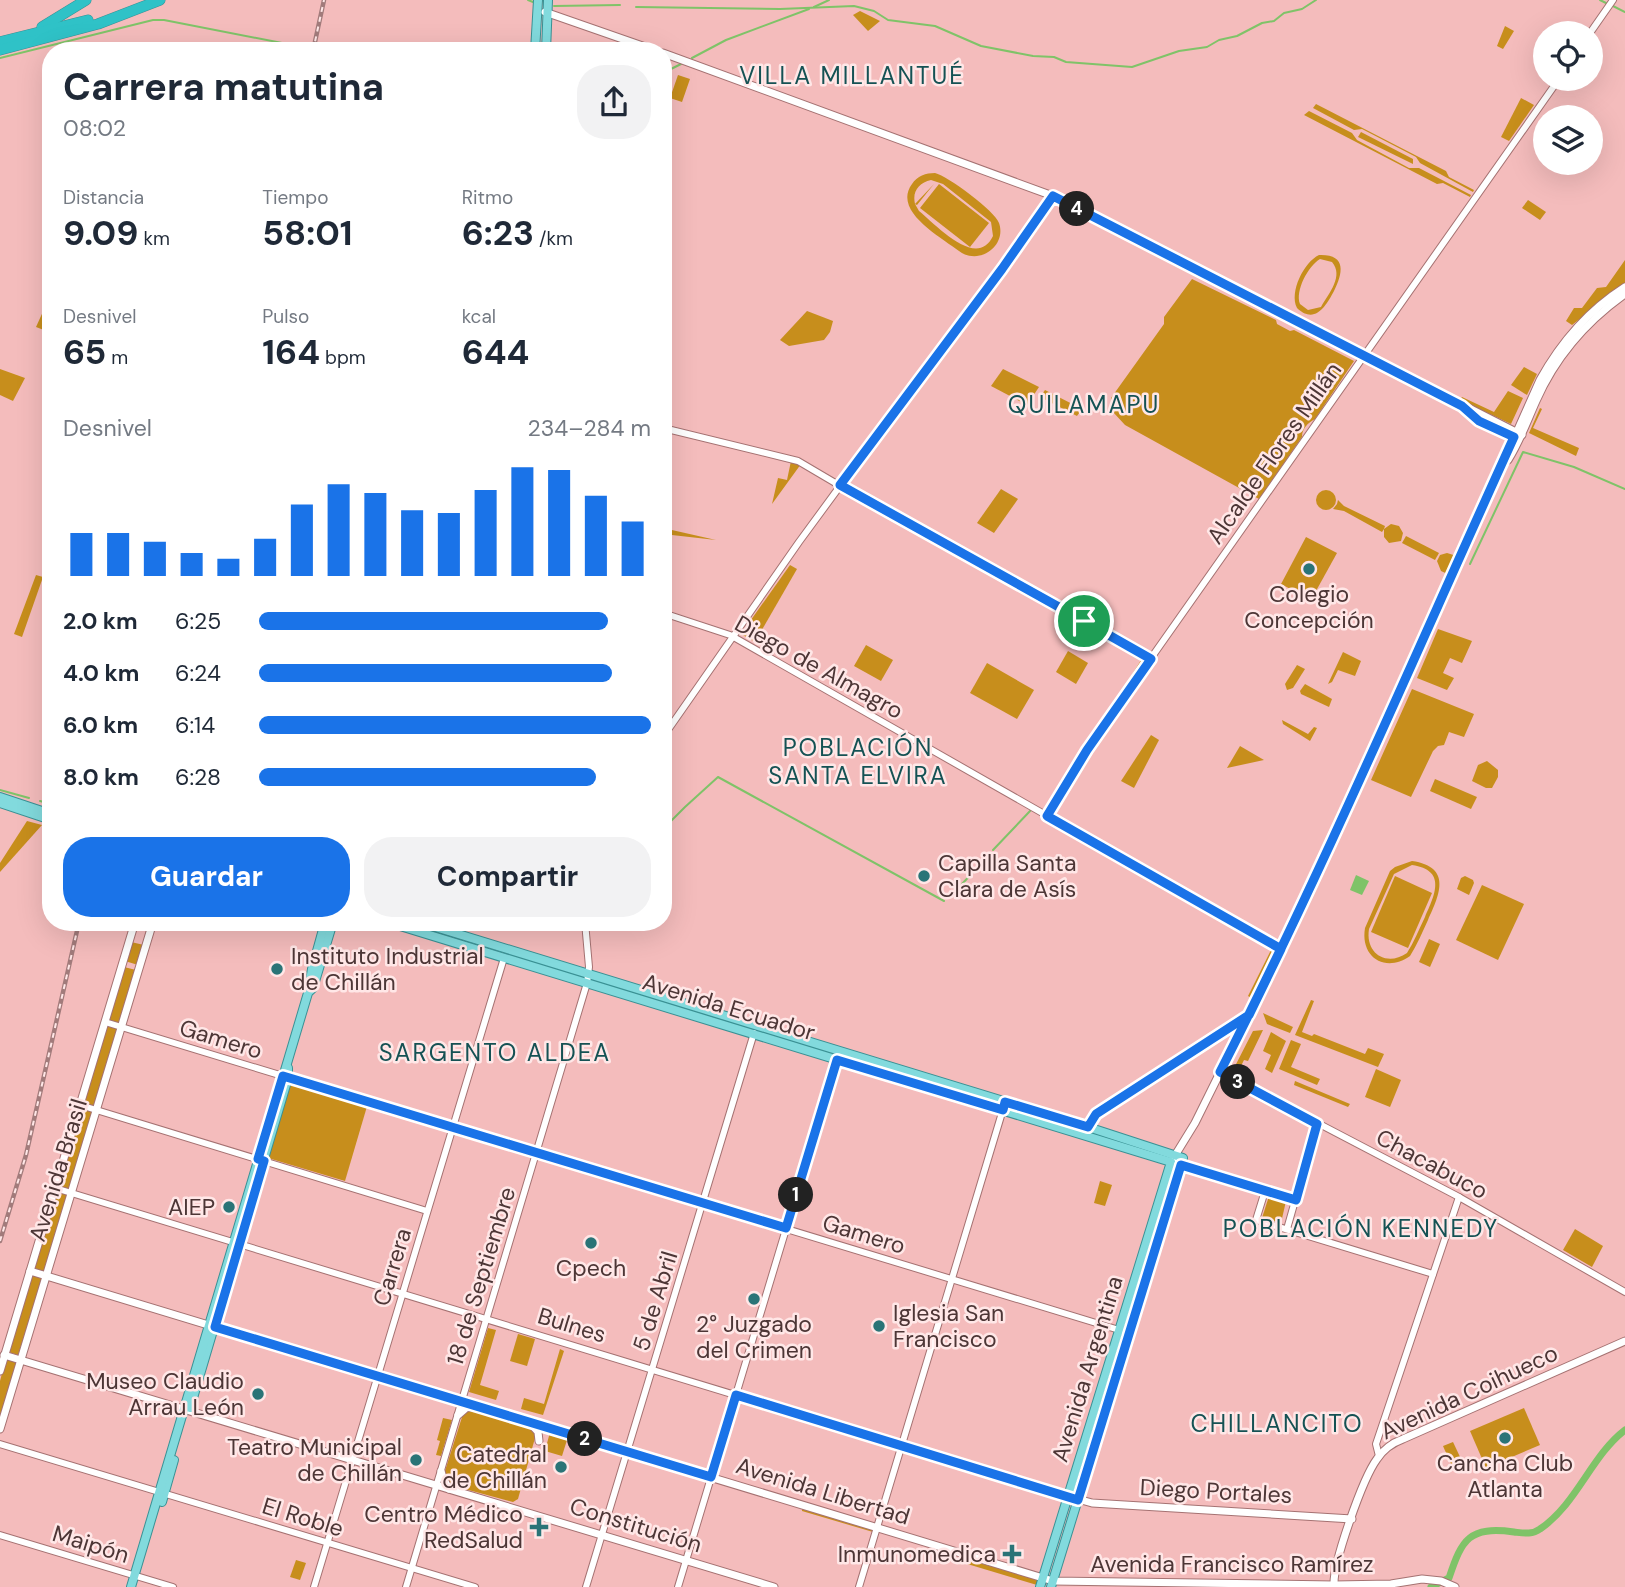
<!DOCTYPE html>
<html lang="es">
<head>
<meta charset="utf-8">
<style>
  body { margin:0; font-family:"DM Sans",sans-serif; background:#f2f2f3; color:#1f2937; height:100vh; display:flex; flex-direction:column; font-size:26px; white-space:nowrap }
  * { box-sizing:border-box; margin:0 }
  p { font-size:23px; color:#747a83 }
  .icon { flex:none; width:38px; height:38px; fill:none; stroke:currentColor; stroke-width:2; stroke-linecap:round; stroke-linejoin:round }
  .map { position:relative; flex:1; overflow:hidden }
  .sheet { position:absolute; left:42px; top:42px; width:630px; height:889px; display:flex; flex-direction:column; background:#fff; border-radius:28px; box-shadow:0 7px 28px #0002 }
  .sheet>* { flex:none }
  .buttons { position:absolute; left:1533px; top:21px; display:grid; gap:14px }
  .buttons a { display:grid; place-items:center; width:70px; height:70px; border-radius:50%; background:#fff; box-shadow:0 7px 28px #0002; font-size:35px }
  .pin { position:absolute; display:grid; place-items:center; width:60px; height:60px; color:#fff; margin:-30px; border:4px solid #fff; border-radius:50%; box-shadow:0 2px 7px #0007 }
  .km { position:absolute; width:35px; height:35px; margin:-18px; border-radius:50%; background:#222; color:#fff; font-size:19px; line-height:35px; text-align:center }
  .round { display:grid; place-items:center; flex:none; width:74px; height:74px; border-radius:28px; background:#f2f2f3 }
  .overview { display:flex; align-items:center; justify-content:space-between; height:119px; padding:0 21px }
  h1 { font-size:38px; font-weight:700; line-height:52px }
  .figures { display:grid; grid-template-columns:repeat(3,1fr); gap:10px; height:119px; padding:7px 21px }
  .figures div { display:grid; align-content:center }
  .figures b { font-size:35px; font-weight:700 }
  .figures small { font-size:19px; font-weight:400 }
  .figures p { font-size:19px }
  .chart { height:196px; padding:14px 21px }
  .chart p { display:flex; justify-content:space-between }
  .chart svg { width:100%; height:126px; margin-top:7px; stroke:#1a73e8; stroke-width:6 }
  .action { display:flex; gap:14px; margin-top:auto; padding:14px 21px }
  .action a { flex:1; height:80px; border-radius:28px; background:#1a73e8; color:#fff; font-size:28px; font-weight:700; line-height:80px; text-align:center }
  .action a+a { background:#f2f2f3; color:#1f2937 }
  ul { padding:0 21px; list-style:none; font-size:23px }
  li { display:grid; grid-template-columns:112px 84px 1fr; align-items:center; height:52px }
  li i { height:18px; border-radius:9px; background:#1a73e8 }
  .map>svg:first-child { display:block }
  .green { fill:#c78e1c; fill-rule:evenodd }
  .water { fill:#7fc368 }
  .lines { fill:none; stroke-linecap:round; stroke-linejoin:round }
  .stream { stroke:#7fc368; stroke-width:2 }
  .river { stroke:#7fc368; stroke-width:7 }
  .tertiary-casing { stroke:#a57272; stroke-width:8 }
  .secondary-casing { stroke:#a57272; stroke-width:9 }
  .primary-casing { stroke:#3a9194; stroke-width:10 }
  .motorway-casing { stroke:#3a9194; stroke-width:11 }
  .tertiary { stroke:#fff; stroke-width:6 }
  .secondary { stroke:#fff; stroke-width:7 }
  .primary { stroke:#82dadd; stroke-width:8 }
  .motorway { stroke:#2fc2c7; stroke-width:10 }
  .rail-casing { stroke:#a27b7b; stroke-width:4.5 }
  .rail { stroke:#ffe7e7; stroke-width:2; stroke-dasharray:5; stroke-linecap:butt }
  .route-casing { stroke:#fff; stroke-width:14 }
  .route { stroke:#1a73e8; stroke-width:9 }
  .poi-dot { fill:#2a7477; stroke:#ffe7e7; stroke-width:2.5 }
  .labels { text-anchor:middle; stroke-width:5; stroke-linejoin:round; paint-order:stroke }
  .street-label { font-size:23px; fill:#4d3636; stroke:#ffe7e7 }
  .poi-label { font-size:23px; fill:#4d3636; stroke:#ffe7e7; text-anchor:end }
  .neighbourhood-label { font-size:24px; letter-spacing:2px; fill:#155254; stroke:#ffe7e7 }
</style>
</head>
<body>
<div class="map">
<svg width="1625" height="1587" viewBox="0 0 1625 1587">
  <rect width="100%" height="100%" fill="#f4bcbc"/>
  <g class="green">
    <path d="M860,11L880,21L868,31L853,15Z"/>
    <path d="M1505,26L1514,31L1503,49L1497,46Z"/>
    <path d="M678,75L690,79L682,102L670,98Z"/>
    <path d="M1521,98L1534,105L1509,141L1501,137Z"/>
    <path d="M1316,104L1446,171L1449,177L1474,190L1473,192L1420,163L1416,157L1362,129L1354,130L1313,108Z"/>
    <path d="M1309,111L1352,133L1357,140L1409,168H1419L1471,195L1470,197L1443,183L1437,184L1304,115Z"/>
    <path d="M1361,132L1413,159V164L1358,137Z"/>
    <path d="M935,173C948,176 995,211 999,223C1007,246 979,266 959,251C941,237 892,211 912,184C917,176 926,173 935,173ZM931,180L943,184L991,222L993,236C977,270 936,225 919,211L915,204L917,205L934,184L915,204C912,191 919,183 931,180Z"/>
    <path d="M939,184L989,223L970,247L920,208Z"/>
    <path d="M1528,200L1546,212L1540,220L1522,208Z"/>
    <path d="M1319,255C1347,254 1343,273 1334,291C1326,306 1315,325 1297,308C1289,292 1304,262 1319,255ZM1320,259L1332,262C1344,276 1329,293 1321,307L1308,310L1300,304C1295,291 1308,266 1320,259Z"/>
    <path d="M1625,260V284L1572,325L1566,321L1574,308H1582L1597,288L1606,287Z"/>
    <path d="M1192,279L1276,320L1277,324L1290,331L1294,330L1354,361L1315,419C1308,423 1302,428 1302,437L1259,499L1125,425L1113,412L1111,398L1164,324V317Z"/>
    <path d="M51,294V329L49,332L36,327Z"/>
    <path d="M807,311L833,321L830,332L824,340L789,346L780,340Z"/>
    <path d="M1524,367L1537,374L1527,395L1511,385Z"/>
    <path d="M0,369L25,378L13,401L0,395Z"/>
    <path d="M1003,369L1039,387L1027,405L991,386Z"/>
    <path d="M1045,390L1082,409L1077,416L1040,397Z"/>
    <path d="M1508,391L1523,398L1511,424L1460,400L1462,397L1494,412Z"/>
    <path d="M1540,408L1542,409L1533,428L1579,448L1576,456L1529,433Z"/>
    <path d="M791,461L801,464L772,504L778,478L787,480Z"/>
    <path d="M1001,489L1018,499L994,533L977,523Z"/>
    <circle cx="1326" cy="500" r="10"/>
    <path d="M1338,500L1344,506L1385,526L1384,529L1391,524L1399,526L1403,533L1401,541L1389,543L1384,537V529L1382,532L1344,511L1333,509L1337,504Z"/>
    <path d="M663,528L716,540L663,534Z"/>
    <path d="M1406,536L1439,553L1435,560L1402,543Z"/>
    <path d="M1306,537L1337,553L1311,600L1281,584Z"/>
    <path d="M1447,553L1460,557L1452,576L1441,571L1437,561L1440,555Z"/>
    <path d="M790,565L797,569L755,642L741,634Z"/>
    <path d="M36,575L43,577L22,637L14,634Z"/>
    <path d="M1438,629L1472,641L1462,663L1450,658L1443,673L1454,678L1447,690L1417,678Z"/>
    <path d="M866,645L893,660L881,681L854,666Z"/>
    <path d="M1068,651L1088,663L1076,684L1056,672Z"/>
    <path d="M1343,652L1361,661L1355,676L1338,670L1332,682L1328,684Z"/>
    <path d="M1143,657L1148,660L1131,681L1111,712L1109,711Z"/>
    <path d="M987,663L1034,690L1017,719L970,693Z"/>
    <path d="M1297,665L1305,669L1293,688L1287,690L1285,684Z"/>
    <path d="M1305,684L1332,699L1329,707L1301,694L1300,691Z"/>
    <path d="M1412,689L1474,714L1464,737L1449,732L1444,745L1438,746L1433,751L1411,797L1371,780Z"/>
    <path d="M1282,720L1308,734L1314,727L1317,728L1310,741L1283,724Z"/>
    <path d="M1151,735L1159,740L1134,788L1121,781Z"/>
    <path d="M1240,746L1264,760L1227,768Z"/>
    <path d="M1487,761L1498,770V777L1492,788H1486L1472,781L1478,765Z"/>
    <path d="M1435,779L1477,797L1471,809L1430,791Z"/>
    <path d="M27,821L42,825L0,872V863Z"/>
    <path d="M1412,861C1452,867 1440,894 1428,920C1422,933 1417,945 1410,956C1386,973 1360,958 1365,928L1390,871L1395,867ZM1412,865C1447,870 1435,895 1425,917C1419,929 1414,942 1407,953C1387,967 1365,954 1369,929L1394,874Z"/>
    <path d="M1395,876L1432,893L1408,948L1371,932Z"/>
    <path d="M1465,876L1473,880L1474,883L1469,895L1457,889L1461,878Z"/>
    <path d="M1482,885L1524,904L1498,960L1456,940Z"/>
    <path d="M1429,939L1440,944L1430,967L1419,962Z"/>
    <path d="M131,942L144,945L138,965L125,961Z"/>
    <path d="M1272,948L1277,950L1253,999L1248,996Z"/>
    <path d="M124,967L136,970L120,1025L107,1021Z"/>
    <path d="M1311,1000L1314,1001L1302,1032L1312,1036L1314,1034L1365,1054L1368,1048L1384,1054L1378,1067L1295,1035Z"/>
    <path d="M1263,1013L1293,1027L1290,1033L1267,1024Z"/>
    <path d="M106,1025L119,1029L95,1108L82,1104Z"/>
    <path d="M1263,1030L1248,1061L1244,1060L1237,1074L1232,1072L1253,1031Z"/>
    <path d="M1271,1032L1286,1041L1272,1073L1265,1069L1271,1055L1263,1051Z"/>
    <path d="M1291,1040L1301,1044L1291,1067L1320,1079L1317,1085L1279,1069Z"/>
    <path d="M1376,1069L1401,1080L1390,1107L1365,1097Z"/>
    <path d="M291,1080L368,1103L345,1181L268,1158Z"/>
    <path d="M1295,1081L1350,1104L1348,1107L1294,1085Z"/>
    <path d="M83,1108L94,1112L69,1190L58,1187Z"/>
    <path d="M1173,1165L1178,1166L1154,1246L1148,1245Z"/>
    <path d="M1100,1181L1112,1185L1105,1206L1094,1203Z"/>
    <path d="M57,1191L68,1194L45,1272L34,1268Z"/>
    <path d="M1269,1196L1286,1201L1281,1223L1262,1218Z"/>
    <path d="M1575,1229L1603,1246L1592,1267L1563,1250Z"/>
    <path d="M1147,1249L1153,1252L1128,1332L1122,1330Z"/>
    <path d="M32,1275L43,1279L18,1355L8,1352Z"/>
    <path d="M488,1328L496,1330L480,1385L499,1391L496,1400L469,1392Z"/>
    <path d="M518,1334L535,1339L527,1366L510,1361Z"/>
    <path d="M1119,1335L1126,1337L1103,1412L1096,1410Z"/>
    <path d="M560,1349L564,1351L543,1415L521,1409L524,1398L544,1404Z"/>
    <path d="M6,1358L18,1362L0,1422V1381Z"/>
    <path d="M1524,1408L1540,1445L1486,1468L1470,1431Z"/>
    <path d="M473,1409L530,1427L535,1432V1438L518,1499L513,1502L450,1485L444,1474L463,1414Z"/>
    <path d="M443,1418L452,1420L441,1456L436,1455L440,1441L437,1440Z"/>
    <path d="M1094,1418L1101,1420L1077,1495L1071,1493Z"/>
    <path d="M550,1432L624,1453L623,1457L567,1440L562,1456L545,1451Z"/>
    <path d="M1453,1442L1461,1459L1451,1464L1443,1446Z"/>
    <path d="M802,1509L873,1530V1532L802,1511Z"/>
    <path d="M966,1559L1039,1580L1037,1585L964,1563Z"/>
    <path d="M296,1560L306,1563L300,1580L290,1577Z"/>
  </g>
  <path class="water" d="M1356,875L1369,881L1362,895L1350,890Z"/>
  <g class="lines">
    <g class="stream">
      <path d="M528,0L533,2"/>
      <path d="M1600,0L1606,3"/>
      <path d="M554,6L620,5"/>
      <path d="M1613,6L1625,12"/>
      <path d="M636,7L780,9L854,6L874,11L888,20L935,26L981,46L1033,56L1054,57L1066,62L1132,67L1179,51L1207,47L1219,40L1237,36L1262,23L1274,21L1284,13L1302,9L1316,0"/>
      <path d="M814,7L829,0"/>
      <path d="M0,58L153,20H164L323,51"/>
      <path d="M692,58L726,40L809,9"/>
      <path d="M663,73L681,64"/>
      <path d="M1470,564L1523,452L1574,467L1625,489"/>
      <path d="M1369,748L1446,579"/>
      <path d="M1360,770L1367,754"/>
      <path d="M0,790L29,798"/>
      <path d="M40,801L51,804"/>
      <path d="M1344,806L1358,774"/>
      <path d="M663,829L685,807L718,777L944,901"/>
      <path d="M993,850L1031,810"/>
      <path d="M950,897L987,857"/>
      <path d="M1281,940L1340,814"/>
    </g>
    <path class="river" d="M1431,1587L1449,1578C1462,1539 1469,1526 1514,1532C1523,1533 1532,1535 1540,1529C1577,1504 1591,1456 1625,1430"/>
    <g class="tertiary-casing">
      <g id="tertiary">
        <path d="M1590,33L1613,0"/>
        <path d="M663,428L798,461L837,484L1151,659"/>
        <path d="M663,613L730,635L1281,949"/>
        <path d="M663,737L799,542L1053,196"/>
        <path d="M1047,816L1087,749L1559,79"/>
        <path d="M105,1022L1129,1333"/>
        <path d="M1220,1072L1459,1197L1625,1292"/>
        <path d="M80,1105L427,1211"/>
        <path d="M1088,1127L1096,1114L1249,1015"/>
        <path d="M1181,1165L1296,1200"/>
        <path d="M55,1188L1067,1496"/>
        <path d="M1265,1191L1256,1220L1433,1274"/>
        <path d="M1287,1229L1317,1123"/>
        <path d="M0,1444L475,1587"/>
        <path d="M1379,1456L1376,1444L1459,1197"/>
        <path d="M0,1535L173,1587"/>
        <path d="M314,1587L504,958"/>
        <path d="M406,1587L587,983L589,967L585,922"/>
        <path d="M586,1587L754,1033"/>
        <path d="M678,1587L837,1060"/>
        <path d="M859,1587L1004,1106"/>
      </g>
    </g>
    <g class="secondary-casing">
      <g id="secondary">
        <path d="M545,12L657,51"/>
        <path d="M663,53L1053,196L1522,435"/>
        <path d="M1471,413L1479,421L1518,439"/>
        <path d="M1508,460C1520,441 1527,421 1536,401C1555,358 1587,321 1625,294"/>
        <path d="M1181,1165L1171,1162L1195,1123L1260,992L1364,775L1540,380C1561,342 1589,310 1625,287"/>
        <path d="M30,1271L1053,1581L1334,1585L1391,1584L1422,1579L1441,1581L1455,1587"/>
        <path d="M4,1355L774,1587"/>
        <path d="M0,1371L135,922"/>
        <path d="M458,1415L466,1408L475,1406"/>
        <path d="M530,1423L538,1432L539,1441"/>
        <path d="M0,1429L153,922"/>
        <path d="M441,1471L443,1478L449,1489"/>
        <path d="M1067,1496L1092,1503L1352,1519"/>
        <path d="M1334,1585C1333,1562 1363,1478 1377,1459C1383,1450 1392,1443 1403,1439L1625,1341"/>
      </g>
    </g>
    <g class="primary-casing">
      <g id="primary">
        <path d="M535,51L538,0"/>
        <path d="M546,51L548,0"/>
        <path d="M0,797L51,814"/>
        <path d="M0,803L51,820"/>
        <path d="M387,922L1171,1162L1040,1587"/>
        <path d="M419,922L1088,1127L1183,1158L1051,1587"/>
        <path d="M310,991L313,988L333,922"/>
        <path d="M190,1408L288,1078V1068"/>
        <path d="M162,1502L174,1460"/>
        <path d="M131,1587L308,993L312,969L325,922"/>
      </g>
    </g>
    <g class="motorway-casing">
      <g id="motorway">
        <path d="M42,27L86,0"/>
        <path d="M0,42L88,20"/>
        <path d="M0,50L98,24L160,0"/>
      </g>
    </g>
    <use href="#tertiary" class="tertiary"/>
    <use href="#secondary" class="secondary"/>
    <use href="#primary" class="primary"/>
    <use href="#motorway" class="motorway"/>
    <g class="rail-casing">
      <g id="rail">
        <path d="M313,51L324,0"/>
        <path d="M0,1241L26,1155L79,922"/>
      </g>
    </g>
    <use href="#rail" class="rail"/>
  </g>
  <g class="lines">
    <g class="route-casing">
      <path id="route" d="M1084,621L1151,659L1087,750L1047,816L1281,949L1249,1015L1096,1114L1088,1127L1005,1102L1003,1110L837,1060L786,1228L283,1076L258,1159L264,1161L215,1327L711,1477L736,1395L1078,1500L1181,1165L1296,1200L1317,1124L1220,1072C1326,864 1417,650 1514,437L1479,421L1462,406L1053,196L1002,269L840,485L1084,621"/>
    </g>
    <use href="#route" class="route"/>
  </g>
  <g class="poi-dot">
    <circle cx="1309" cy="569" r="7"/>
    <circle cx="924" cy="876" r="7"/>
    <circle cx="277" cy="969" r="7"/>
    <circle cx="229" cy="1207" r="7"/>
    <circle cx="591" cy="1243" r="7"/>
    <circle cx="754" cy="1299" r="7"/>
    <circle cx="879" cy="1326" r="7"/>
    <circle cx="258" cy="1394" r="7"/>
    <circle cx="1505" cy="1438" r="7"/>
    <circle cx="416" cy="1460" r="7"/>
    <circle cx="561" cy="1467" r="7"/>
    <path d="M535.5 1516.5h7v7h7v7h-7v7h-7v-7h-7v-7h7z"/>
    <path d="M1008.5 1543.5h7v7h7v7h-7v7h-7v-7h-7v-7h7z"/>
  </g>
  <g class="labels">
    <g class="street-label">
      <text transform="translate(1274 453) rotate(-55)" y="8">Alcalde Flores Millán</text>
      <text transform="translate(819 667) rotate(29)" y="8">Diego de Almagro</text>
      <text transform="translate(729 1007) rotate(17)" y="8">Avenida Ecuador</text>
      <text transform="translate(221 1039) rotate(17)" y="8">Gamero</text>
      <text transform="translate(1432 1164) rotate(28)" y="8">Chacabuco</text>
      <text transform="translate(58 1170) rotate(-73)" y="8">Avenida Brasil</text>
      <text transform="translate(864 1234) rotate(17)" y="8">Gamero</text>
      <text transform="translate(392 1267) rotate(-73)" y="8">Carrera</text>
      <text transform="translate(481 1276) rotate(-73)" y="8">18 de Septiembre</text>
      <text transform="translate(655 1301) rotate(-73)" y="8">5 de Abril</text>
      <text transform="translate(572 1325) rotate(17)" y="8">Bulnes</text>
      <text transform="translate(1087 1369) rotate(-73)" y="8">Avenida Argentina</text>
      <text transform="translate(1469 1392) rotate(-25)" y="8">Avenida Coihueco</text>
      <text transform="translate(823 1491) rotate(17)" y="8">Avenida Libertad</text>
      <text transform="translate(1216 1491) rotate(3)" y="8">Diego Portales</text>
      <text transform="translate(303 1517) rotate(17)" y="8">El Roble</text>
      <text transform="translate(636 1525) rotate(17)" y="8">Constitución</text>
      <text transform="translate(91 1544) rotate(17)" y="8">Maipón</text>
      <text x="1232" y="1572">Avenida Francisco Ramírez</text>
    </g>
    <g class="poi-label">
      <text x="1309" y="602" text-anchor="middle">Colegio<tspan x="1309" dy="26">Concepción</tspan></text>
      <text x="938" y="871" text-anchor="start">Capilla Santa<tspan x="938" dy="26">Clara de Asís</tspan></text>
      <text x="291" y="964" text-anchor="start">Instituto Industrial<tspan x="291" dy="26">de Chillán</tspan></text>
      <text x="215" y="1215">AIEP</text>
      <text x="591" y="1276" text-anchor="middle">Cpech</text>
      <text x="893" y="1321" text-anchor="start">Iglesia San<tspan x="893" dy="26">Francisco</tspan></text>
      <text x="754" y="1332" text-anchor="middle">2° Juzgado<tspan x="754" dy="26">del Crimen</tspan></text>
      <text x="244" y="1389">Museo Claudio<tspan x="244" dy="26">Arrau León</tspan></text>
      <text x="402" y="1455">Teatro Municipal<tspan x="402" dy="26">de Chillán</tspan></text>
      <text x="547" y="1462">Catedral<tspan x="547" dy="26">de Chillán</tspan></text>
      <text x="1505" y="1471" text-anchor="middle">Cancha Club<tspan x="1505" dy="26">Atlanta</tspan></text>
      <text x="523" y="1522">Centro Médico<tspan x="523" dy="26">RedSalud</tspan></text>
      <text x="996" y="1562">Inmunomedica</text>
    </g>
    <g class="neighbourhood-label">
      <text x="852" y="84">VILLA MILLANTUÉ</text>
      <text x="1084" y="413">QUILAMAPU</text>
      <text x="858" y="756">POBLACIÓN<tspan x="858" dy="28">SANTA ELVIRA</tspan></text>
      <text x="495" y="1061">SARGENTO ALDEA</text>
      <text x="1361" y="1237">POBLACIÓN KENNEDY</text>
      <text x="1277" y="1432">CHILLANCITO</text>
    </g>
  </g>
</svg>
<div class="buttons">
<a><svg class="icon" aria-label="locate" viewBox="0 0 24 24"><circle cx="12" cy="12" r="6"/><path d="M12 2v4M12 18v4M2 12h4M18 12h4"/></svg></a>
<a><svg class="icon" aria-label="layers" viewBox="0 0 24 24"><path d="M12 4l9 5-9 5-9-5zM3 14l9 5 9-5"/></svg></a>
</div>
<div class="pin" style="left:1084px;top:621px;background:#1e9e55"><svg class="icon" aria-label="arrive" viewBox="0 0 24 24"><path d="M6 21V4h12l-3 4 3 4H6"/></svg></div>
<b class="km" style="left:796px;top:1195px">1</b>
<b class="km" style="left:585px;top:1439px">2</b>
<b class="km" style="left:1238px;top:1082px">3</b>
<b class="km" style="left:1077px;top:209px">4</b>
<section class="sheet">
<div class="overview"><div><h1>Carrera matutina</h1><p>08:02</p></div><a class="round"><svg class="icon" aria-label="share" viewBox="0 0 24 24"><path d="M12 15V3M7 8l5-5 5 5M5 13v7h14v-7"/></svg></a></div>
<div class="figures">
<div><p>Distancia</p><b>9.09<small> km</small></b></div>
<div><p>Tiempo</p><b>58:01</b></div>
<div><p>Ritmo</p><b>6:23<small> /km</small></b></div>
</div>
<div class="figures">
<div><p>Desnivel</p><b>65<small> m</small></b></div>
<div><p>Pulso</p><b>164<small> bpm</small></b></div>
<div><p>kcal</p><b>644</b></div>
</div>
<div class="chart"><p><span>Desnivel</span>234–284 m</p>
<svg viewBox="0 0 160 44" preserveAspectRatio="none"><path d="M5 44V29M15 44V29M25 44V32M35 44V36M45 44V38M55 44V31M65 44V19M75 44V12M85 44V15M95 44V21M105 44V22M115 44V14M125 44V6M135 44V7M145 44V16M155 44V25"/></svg>
</div>
<ul>
<li><b>2.0 km</b>6:25<i style="width:89%"></i></li>
<li><b>4.0 km</b>6:24<i style="width:90%"></i></li>
<li><b>6.0 km</b>6:14<i style="width:100%"></i></li>
<li><b>8.0 km</b>6:28<i style="width:86%"></i></li>
</ul>
<div class="action"><a>Guardar</a><a>Compartir</a></div>
</section>
</div>
</body>
</html>
